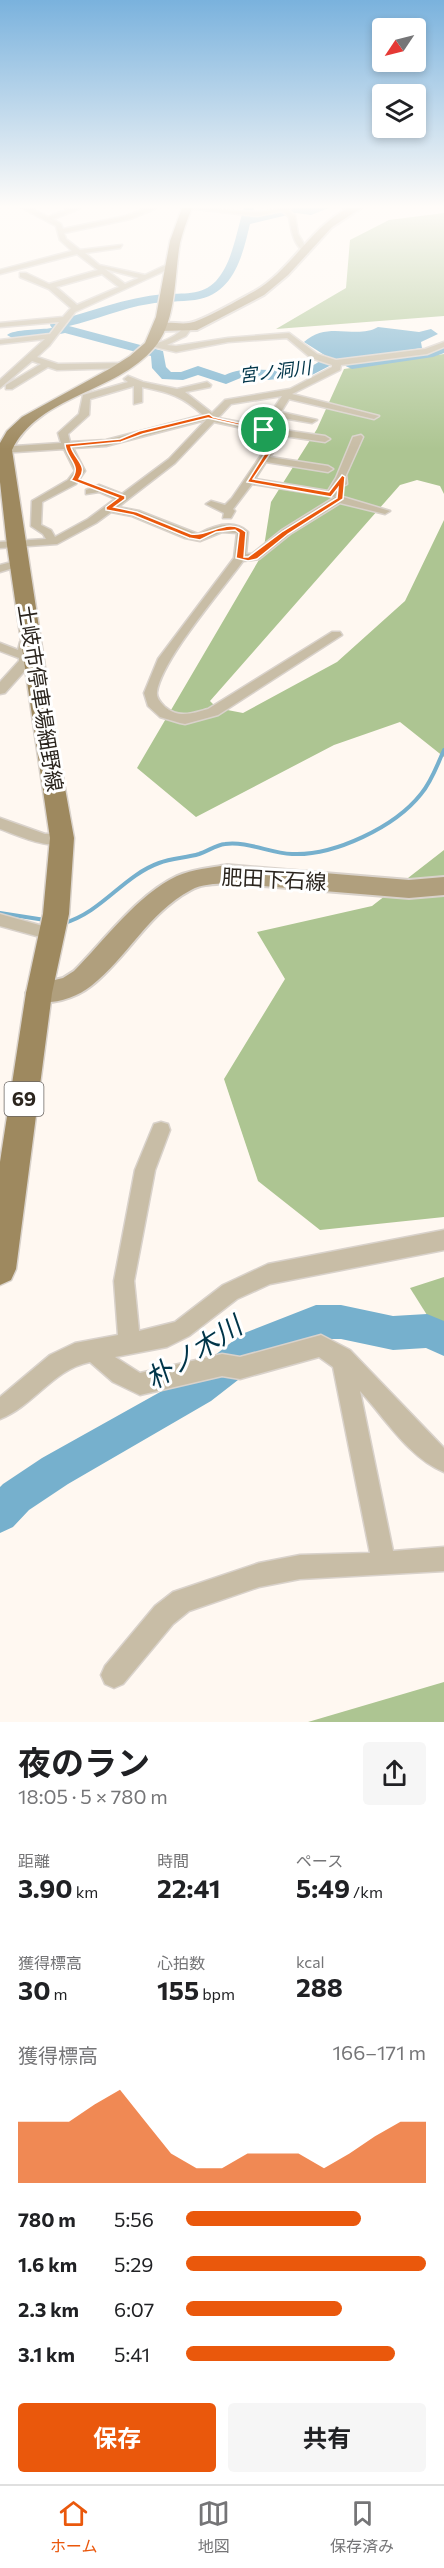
<!DOCTYPE html>
<html lang="ja">
<head>
<meta charset="utf-8">
<style>
  body { margin:0; font-family:Commissioner,"Noto Sans JP",sans-serif; background:#f6f6f6; color:#202124; height:100vh; display:flex; flex-direction:column; font-size:22px; white-space:nowrap }
  * { box-sizing:border-box; margin:0 }
  p { font-size:20px; color:#757577 }
  .icon { flex:none; width:33px; height:33px; fill:none; stroke:currentColor; stroke-width:2; stroke-linecap:round; stroke-linejoin:round }
  .map { position:relative; height:1722px; overflow:hidden }
  .drawer { display:flex; flex-direction:column; background:#fff; flex:1 }
  .drawer>* { flex:none }
  .needle { width:39px; rotate:235deg }
  .fabs { position:absolute; left:372px; top:18px; display:grid; gap:12px }
  .fabs a { display:grid; place-items:center; width:54px; height:54px; border-radius:6px; background:#fff; box-shadow:0 3px 9px #0003; font-size:30px }
  .pin { position:absolute; display:grid; place-items:center; width:51px; height:51px; color:#fff; margin:-26px; border:3px solid #fff; border-radius:50%; box-shadow:0 2px 6px #0007 }
  .round { display:grid; place-items:center; flex:none; width:63px; height:63px; border-radius:6px; background:#f6f6f6 }
  .headline { display:flex; align-items:center; justify-content:space-between; height:102px; padding:0 18px }
  h1 { font-size:33px; font-weight:700; line-height:45px }
  .metrics { display:grid; grid-template-columns:repeat(3,1fr); gap:9px; height:102px; padding:6px 18px }
  .metrics div { display:grid; align-content:center }
  .metrics b { font-size:26px; font-weight:700 }
  .metrics small { font-size:16px; font-weight:400 }
  .metrics p { font-size:16px }
  .chart { height:168px; padding:12px 18px }
  .chart p { display:flex; justify-content:space-between }
  .chart svg { width:100%; height:108px; margin-top:6px; fill:#ea580c; opacity:.7 }
  .button { display:flex; gap:12px; margin-top:auto; padding:12px 18px }
  .button a { flex:1; height:69px; border-radius:6px; background:#ea580c; color:#fff; font-size:24px; font-weight:700; line-height:69px; text-align:center }
  .button a+a { background:#f6f6f6; color:#202124 }
  ul { padding:0 18px; list-style:none; font-size:20px }
  li { display:grid; grid-template-columns:96px 72px 1fr; align-items:center; height:45px }
  li i { height:15px; border-radius:8px; background:#ea580c }
  .dock { display:flex; justify-content:space-around; align-items:center; height:84px; border-top:2px solid #e0e0e0; background:#fff; font-size:16px; color:#757577 }
  .dock a { display:grid; justify-items:center; gap:3px }
  .dock .active { color:#ea580c }
  .map>svg:first-child { display:block }
  .forest { fill:#adc592 }
  .water { fill:#76b0cd }
  .lines { fill:none; stroke-linecap:round; stroke-linejoin:round }
  .stream { stroke:#76b0cd; stroke-width:4 }
  .river { fill:#76b0cd; fill-rule:evenodd }
  .street-casing { stroke:#d9d2cb; stroke-width:3 }
  .secondary-casing { stroke:#d9d2cb; stroke-width:4 }
  .primary-casing { stroke:#d9d2cb; stroke-width:3 }
  .street { fill:#c8bda6; fill-rule:evenodd }
  .secondary { fill:#b09f7d; fill-rule:evenodd }
  .primary { fill:#9e895f; fill-rule:evenodd }
  .route { fill:#ea580c; stroke:#fff; stroke-width:1.5; fill-rule:evenodd }
  .labels { text-anchor:middle; stroke-width:6; stroke-linejoin:round; paint-order:stroke }
  .far-water-label { font-size:18px; font-style:italic; fill:#003549; stroke:#fff }
  .shield { fill:#fff; stroke:#6b6662; stroke-width:1.5 }
  .shield-label { font-size:20px; font-weight:bold; fill:#2b251e }
  .street-label { font-size:21px; fill:#2b251e; stroke:#fff }
  .near-water-label { font-size:27px; font-style:italic; fill:#003549; stroke:#fff }
</style>
</head>
<body>
<div class="map">
<svg width="444" height="1722" viewBox="0 0 444 1722">
  <rect width="100%" height="100%" fill="#fff8f1"/>
  <g class="forest">
    <path d="M444,213V316L276,329L346,288L350,240L389,220Z"/>
    <path d="M444,354V494L440,486L417,480L400,485L210,701L217,708L243,713L337,662L405,601L444,520V757L400,722L334,745L196,817L137,768L263,553L271,502L317,429L344,369Z"/>
    <path d="M444,850V1217L320,1230L258,1181L224,1079L285,979L257,932L372,906Z"/>
    <path d="M444,1277V1342L410,1288Z"/>
    <path d="M444,1682V1722H308Z"/>
  </g>
  <path class="water" d="M378,327L419,332L431,329L438,334L421,342L422,348L343,360L326,356L304,342C328,320 356,340 378,327Z"/>
  <g class="lines">
    <g class="stream">
      <path d="M0,913L45,920"/>
      <path d="M64,923C102,912 123,876 159,863C172,858 186,858 199,854C208,851 216,845 225,844C247,841 270,853 292,854C334,856 395,827 421,794C432,781 437,765 444,750"/>
    </g>
    <g class="river">
      <path d="M244,208H254L251,217L290,208H329L311,215L296,213L250,224C242,257 234,294 195,300C180,302 164,301 149,304C122,308 96,320 69,326L163,351L166,367L171,372H181L198,366L225,375C250,363 282,376 309,367C319,364 325,355 333,353L354,361L430,349L444,344V353L433,357L352,369L337,362L312,375L268,380L243,377L226,384L198,375L183,380L162,379L152,368L151,356L65,333L35,339H14L7,335C14,329 40,330 52,328L50,325L51,322C88,313 126,297 164,294C182,293 202,296 216,281C233,262 236,232 244,208Z"/>
      <path d="M316,1305H341L393,1316L427,1314L444,1321V1356L426,1348L393,1350L341,1339H316L265,1359L211,1401L68,1484L29,1510L13,1527L0,1533V1487L3,1484L42,1458L187,1377L242,1334Z"/>
    </g>
    <g class="street-casing">
      <g id="street">
        <path d="M22,208H31L48,217L71,208H81L53,219L61,224L63,229L126,216L147,208H157L130,219L64,233L66,239L80,250L122,245L120,248L85,253L99,265L145,275L166,265L173,267L75,312L49,346L37,357L58,364L124,363L128,366L127,368L57,370L48,367L12,389H6V385L41,364L32,361L0,388V380L45,339L0,344V340L50,334L59,322L0,327V323L63,317L71,308L49,289L20,277V273H26L49,284L98,270L77,254L0,274V270L72,251L60,240L56,226ZM105,269L139,278L125,284ZM102,274L119,287L77,305L56,287Z"/>
        <path d="M187,208L257,212L292,208L288,210L295,216L298,234L307,249L303,251C293,243 291,229 289,217L282,211L257,216Z"/>
        <path d="M184,327L191,329L186,336L167,345L176,346L228,338L289,333L317,354L336,360L425,349L444,342V347L427,354L341,365L340,370L292,394L379,416L374,419L289,399L281,412L317,420L312,423L277,417L270,428L325,436L330,439L325,442L284,436L270,457L328,466L333,469L328,472L266,462L255,479L328,491L336,478L353,437L361,435L363,437L346,475L347,484L341,487L335,497L252,484L233,509L235,511L231,518H223L224,513L206,504L211,501L225,505L232,498L275,435L214,422L175,463L118,507L139,511L198,534C213,526 234,519 248,532L246,554H252L282,530L335,497H343L390,511L385,514L340,503L290,534L259,559L243,561C222,590 162,659 157,692C156,698 161,703 165,707C179,719 193,713 208,709L332,632H340L342,635L218,715L185,724L180,723L160,717L148,706L144,693L158,659L234,558L237,533L222,532L200,541L185,538L132,516L111,512L96,523L57,544L0,548V542L46,539L43,534L31,526L32,501L68,480L75,471L64,449L0,453V447L61,443L58,433L79,414L83,395L128,382L124,379L128,376L143,382L177,389L207,382L211,385L210,387L185,392L212,413L225,400L290,389L332,367V365L311,358L287,338L228,342L176,352L146,345C149,343 152,344 156,343C165,342 179,334 184,327ZM134,386V404L142,402V387C170,393 181,395 203,415L106,440L70,442L68,434L89,415L90,399ZM282,396L262,426L218,418L231,404ZM206,420L169,459L122,494L99,485L86,490V494L99,492L115,499L88,519L55,537L51,530L41,525L42,502L76,484L85,471L73,448L106,446Z"/>
        <path d="M19,560L23,561V565L0,572V565Z"/>
        <path d="M24,641L30,645L29,666L5,693L0,694V682L19,661V658L0,651V643L18,650L20,642Z"/>
        <path d="M0,818L45,834L62,833L69,838C58,855 15,834 0,829Z"/>
        <path d="M0,914L57,930L59,934L57,938L51,940L0,926Z"/>
        <path d="M161,1122L168,1124L170,1130L155,1170L134,1281L139,1331L175,1322L223,1285L268,1264L444,1230V1250L270,1284L237,1299L189,1336L167,1347L115,1357L140,1373L222,1354L240,1357L321,1335L350,1350L444,1448V1472C409,1458 385,1418 360,1391L393,1551L444,1547V1571L300,1579L259,1587L189,1611L173,1624L123,1684L114,1688L105,1684L101,1675L105,1666L155,1606L173,1592L259,1563L300,1555L370,1553L333,1367L319,1357L240,1379L222,1376L140,1395L113,1382L90,1362C53,1369 34,1406 0,1419V1397L50,1355L75,1343L118,1335L114,1281L135,1170L154,1124Z"/>
      </g>
    </g>
    <g class="secondary-casing">
      <g id="secondary">
        <path d="M348,208H361L332,227L288,275L264,295L197,330L159,331L153,327C161,319 178,325 189,323C201,322 242,298 255,291C291,270 310,228 348,208Z"/>
        <path d="M227,865L409,880L444,877V895L409,898L227,883C215,884 201,884 191,890C148,913 127,958 91,986C76,998 48,1007 30,1000L26,993L30,986L63,978L74,971C104,941 138,894 177,876C193,869 210,868 227,865Z"/>
      </g>
    </g>
    <g class="primary-casing">
      <path id="primary" d="M182,208H192C187,220 183,231 180,243C174,276 177,322 154,348C116,393 39,395 12,450L55,733L74,838L69,914L52,993L16,1269L11,1280L0,1285V1162L26,993L43,914L50,838L7,545L0,482V443L7,431L22,417L111,368L130,356L145,343L156,317L170,241Z"/>
    </g>
    <use href="#street" class="street"/>
    <use href="#secondary" class="secondary"/>
    <use href="#primary" class="primary"/>
  </g>
  <linearGradient id="sky" x2="0" y2="1"><stop stop-color="#7ab2dd"/><stop offset="0.46" stop-color="#fffcf9"/><stop offset="1" stop-color="#fffcf9" stop-opacity="0"/></linearGradient>
  <rect width="444" height="449" fill="url(#sky)"/>
  <path class="route" d="M209,414L213,417L284,433L253,479L329,492L342,475L345,477L343,499L288,534L257,559L248,561L236,558L239,533L235,530L216,532L200,540L189,538L133,515L106,510V507L118,498L71,480C83,465 66,459 65,444L120,439L139,431ZM208,418L277,434L247,482L331,497L338,488L337,498L283,531L248,557H244L246,532C228,516 210,537 191,534L137,512L114,507L125,499V496L79,479C89,466 75,460 71,447L121,442L143,434Z"/>
  <g class="labels">
    <g class="far-water-label">
      <text transform="translate(275 372) rotate(-7)" y="6">宮ノ洞川</text>
    </g>
    <rect class="shield" x="4.5" y="1082" width="39" height="34" rx="4.5"/>
    <g class="shield-label">
      <text x="24" y="1106">69</text>
    </g>
    <g class="street-label">
      <text transform="translate(40 698) rotate(81)" y="7">土岐市停車場細野線</text>
      <text transform="translate(274 880) rotate(3)" y="7">肥田下石線</text>
    </g>
    <g class="near-water-label">
      <text transform="translate(194 1353) rotate(-33)" y="9">朴ノ木川</text>
    </g>
  </g>
</svg>
<div class="fabs">
<a><svg class="needle" viewBox="-14 -14 28 28"><path d="M0-13l5 13h-10z" fill="#e53935"/><path d="M0 13l5-13h-10z" fill="#757577"/></svg></a>
<a><svg class="icon" aria-label="layers" viewBox="0 0 24 24"><path d="M12 4l9 5-9 5-9-5zM3 14l9 5 9-5"/></svg></a>
</div>
<div class="pin" style="left:264px;top:430px;background:#1e9e55"><svg class="icon" aria-label="arrive" viewBox="0 0 24 24"><path d="M6 21V4h12l-3 4 3 4H6"/></svg></div>
</div>
<section class="drawer">
<div class="headline"><div><h1>夜のラン</h1><p>18:05 · 5 × 780 m</p></div><a class="round"><svg class="icon" aria-label="share" viewBox="0 0 24 24"><path d="M12 15V3M7 8l5-5 5 5M5 13v7h14v-7"/></svg></a></div>
<div class="metrics">
<div><p>距離</p><b>3.90<small> km</small></b></div>
<div><p>時間</p><b>22:41</b></div>
<div><p>ペース</p><b>5:49<small> /km</small></b></div>
</div>
<div class="metrics">
<div><p>獲得標高</p><b>30<small> m</small></b></div>
<div><p>心拍数</p><b>155<small> bpm</small></b></div>
<div><p>kcal</p><b>288</b></div>
</div>
<div class="chart"><p><span>獲得標高</span>166–171 m</p>
<svg viewBox="0 0 160 44" preserveAspectRatio="none"><path d="M0 44V19L10 19L20 19L30 12L40 6L50 19L60 32L70 38L80 38L90 32L100 32L110 32L120 38L130 32L140 25L150 19L160 19V44z"/></svg>
</div>
<ul>
<li><b>780 m</b>5:56<i style="width:73%"></i></li>
<li><b>1.6 km</b>5:29<i style="width:100%"></i></li>
<li><b>2.3 km</b>6:07<i style="width:65%"></i></li>
<li><b>3.1 km</b>5:41<i style="width:87%"></i></li>
</ul>
<div class="button"><a>保存</a><a>共有</a></div>
</section>
<nav class="dock">
<a class="active"><svg class="icon" aria-label="home" viewBox="0 0 24 24"><path d="M3 11l9-7 9 7M6 9v11h12V9"/></svg>ホーム</a>
<a><svg class="icon" aria-label="map" viewBox="0 0 24 24"><path d="M3 6l6-2 6 2 6-2v14l-6 2-6-2-6 2zM9 4v14M15 6v14"/></svg>地図</a>
<a><svg class="icon" aria-label="saved" viewBox="0 0 24 24"><path d="M7 4h10v16l-5-4-5 4z"/></svg>保存済み</a>
</nav>
</body>
</html>
